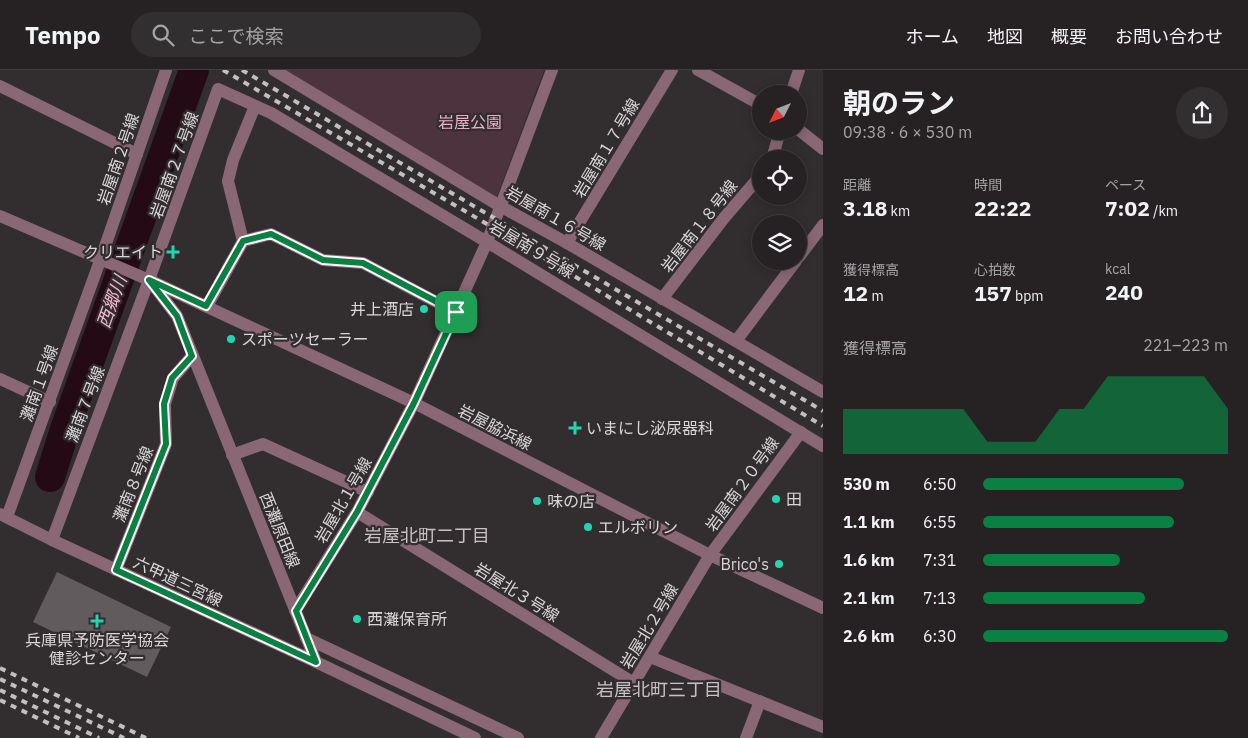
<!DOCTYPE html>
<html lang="ja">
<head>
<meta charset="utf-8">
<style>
  body { margin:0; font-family:"IBM Plex Sans","Noto Sans JP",sans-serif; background:#322f30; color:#f1f3f6; height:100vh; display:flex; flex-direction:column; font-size:19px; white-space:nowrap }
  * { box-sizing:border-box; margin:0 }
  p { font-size:16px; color:#a4a4a6 }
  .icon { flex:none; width:28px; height:28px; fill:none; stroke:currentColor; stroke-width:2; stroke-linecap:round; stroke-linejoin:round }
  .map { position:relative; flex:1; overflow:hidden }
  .panel { display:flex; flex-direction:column; background:#262223; width:425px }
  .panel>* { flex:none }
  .needle { width:32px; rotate:228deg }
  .controls { position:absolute; left:752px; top:15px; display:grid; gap:10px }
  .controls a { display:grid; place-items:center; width:55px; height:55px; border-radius:50%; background:#262223; box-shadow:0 2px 12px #0003,0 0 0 1px #423f41; font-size:25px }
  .pin { position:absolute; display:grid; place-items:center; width:42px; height:42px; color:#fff; margin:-21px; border-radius:10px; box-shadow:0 2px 8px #0006 }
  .round { display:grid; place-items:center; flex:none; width:52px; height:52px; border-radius:26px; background:#322f30 }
  .head { display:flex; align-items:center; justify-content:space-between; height:85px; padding:0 20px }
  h1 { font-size:28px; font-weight:700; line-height:38px }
  .stats { display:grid; grid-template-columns:repeat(3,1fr); gap:8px; height:85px; padding:5px 20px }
  .stats div { display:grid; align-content:center }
  .stats b { font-size:21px; font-weight:700 }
  .stats small { font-size:14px; font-weight:400 }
  .stats p { font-size:14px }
  .chart { height:140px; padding:10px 20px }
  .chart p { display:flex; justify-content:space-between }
  .chart svg { width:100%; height:90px; margin-top:5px; fill:#0b8043; opacity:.7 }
  ul { padding:0 20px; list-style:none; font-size:16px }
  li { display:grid; grid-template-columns:80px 60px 1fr; align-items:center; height:38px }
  li i { height:12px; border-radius:6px; background:#0b8043 }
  header { display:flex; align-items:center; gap:30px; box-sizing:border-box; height:70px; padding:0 25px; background:#262223; border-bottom:1px solid #423f41 }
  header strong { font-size:24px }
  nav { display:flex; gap:28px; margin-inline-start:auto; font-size:18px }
  .search { width:350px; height:45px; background:#322f30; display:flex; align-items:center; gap:12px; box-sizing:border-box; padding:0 18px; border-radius:28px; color:#a4a4a6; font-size:19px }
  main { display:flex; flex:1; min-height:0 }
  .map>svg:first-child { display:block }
  .green { fill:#4d333d }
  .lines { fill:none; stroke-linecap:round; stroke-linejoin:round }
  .river { stroke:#230a15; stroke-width:30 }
  .building { fill:#615b5d }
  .minor { stroke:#896774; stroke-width:12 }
  .rail { stroke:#c2bfc0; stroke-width:4; stroke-dasharray:6 6; stroke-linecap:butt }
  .route-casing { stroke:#fff; stroke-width:10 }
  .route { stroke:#0b8043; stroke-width:6 }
  .poi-dot { fill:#21d5b0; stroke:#322d2f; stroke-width:2 }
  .labels { text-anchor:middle; stroke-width:4.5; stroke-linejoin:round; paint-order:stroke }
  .park-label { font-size:16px; fill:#ebafc7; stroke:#322d2f }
  .street-label { font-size:16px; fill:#d9d6d7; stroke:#322d2f }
  .poi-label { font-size:16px; fill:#d9d6d7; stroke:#322d2f; text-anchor:start }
  .water-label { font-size:18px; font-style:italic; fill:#f5b8d0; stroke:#322d2f }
  .neighbourhood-label { font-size:18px; fill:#c8c1c3; stroke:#322d2f }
</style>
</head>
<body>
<header>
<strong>Tempo</strong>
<div class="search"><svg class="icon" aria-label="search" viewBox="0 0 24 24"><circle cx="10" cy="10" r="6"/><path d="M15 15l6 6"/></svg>ここで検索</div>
<nav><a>ホーム</a><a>地図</a><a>概要</a><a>お問い合わせ</a></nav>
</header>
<main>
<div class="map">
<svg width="823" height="668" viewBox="0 0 823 668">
  <rect width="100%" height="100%" fill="#322d2f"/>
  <path class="green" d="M284,0H544L497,127Z"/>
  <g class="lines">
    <path class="river" d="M50,407L65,359L194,0"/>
  </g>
  <path class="building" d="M57,502L171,557L147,607L33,552Z"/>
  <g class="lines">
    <g class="minor">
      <path d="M274,0L500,136L567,173L823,322"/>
      <path d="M698,0L761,35"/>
      <path d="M0,16L137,84"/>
      <path d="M791,24L799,0"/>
      <path d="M799,60L823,79"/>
      <path d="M772,89L780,61"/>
      <path d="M0,146L149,210L414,333L710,485L823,538"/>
      <path d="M243,171L271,164L323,190L363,193L455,242"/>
      <path d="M567,173L672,0"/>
      <path d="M799,187L823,155"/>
      <path d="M151,212L177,246L316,592"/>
      <path d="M662,229L724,148L761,105"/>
      <path d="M207,236L243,171L228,111L233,90L255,36"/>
      <path d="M736,271L796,191"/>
      <path d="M0,309L50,332"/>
      <path d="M232,385L263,374L368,422"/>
      <path d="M357,442L634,613"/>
      <path d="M0,444L52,470L316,592L475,668"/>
      <path d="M7,447L101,188L166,0"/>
      <path d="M52,470L149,210L218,19L271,43L487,172L823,376"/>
      <path d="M116,500L166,374L165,334L173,308L192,286"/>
      <path d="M295,541L357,442L414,333L487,172L552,0"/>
      <path d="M306,568L518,668"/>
      <path d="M650,587L823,657"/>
      <path d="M601,668L710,485L801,362"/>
      <path d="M746,668L760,631"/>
    </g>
    <g class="rail">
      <path d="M223,0L511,168L823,356"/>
      <path d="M242,0L823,341"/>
      <path d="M0,598L146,668"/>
      <path d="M0,609L124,668"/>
      <path d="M0,620L99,668"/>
      <path d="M0,630L79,668"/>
    </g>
  </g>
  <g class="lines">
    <g class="route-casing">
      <path id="route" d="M271,164L323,190L363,193L456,242L414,333L357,442L296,541L316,592L116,500L166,374L164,334L172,308L192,286L177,246L149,210L206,236L243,171Z"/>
    </g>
    <use href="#route" class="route"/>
  </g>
  <g class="poi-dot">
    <path d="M170.5 174.5h5v5h5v5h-5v5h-5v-5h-5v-5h5z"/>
    <circle cx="424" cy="239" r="5"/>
    <circle cx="231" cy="269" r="5"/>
    <path d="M572.5 350.5h5v5h5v5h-5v5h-5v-5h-5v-5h5z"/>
    <circle cx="776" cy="429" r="5"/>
    <circle cx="537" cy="431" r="5"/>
    <circle cx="588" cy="457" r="5"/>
    <circle cx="779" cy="494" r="5"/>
    <circle cx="357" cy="549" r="5"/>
    <path d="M94.5 543.5h5v5h5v5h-5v5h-5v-5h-5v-5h5z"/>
  </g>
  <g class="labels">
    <g class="park-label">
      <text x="470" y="58">岩屋公園</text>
    </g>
    <g class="street-label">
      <text transform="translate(606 78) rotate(-59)" y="6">岩屋南１７号線</text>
      <text transform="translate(118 89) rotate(-71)" y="6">岩屋南２号線</text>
      <text transform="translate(174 95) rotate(-70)" y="6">岩屋南２７号線</text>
      <text transform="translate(556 148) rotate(30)" y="6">岩屋南１６号線</text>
      <text transform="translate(699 156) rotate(-52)" y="6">岩屋南１８号線</text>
      <text transform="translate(532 179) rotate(31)" y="6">岩屋南９号線</text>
      <text transform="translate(39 313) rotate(-70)" y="6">灘南１号線</text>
      <text transform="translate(85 334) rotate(-69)" y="6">灘南７号線</text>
      <text transform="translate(495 357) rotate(27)" y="6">岩屋脇浜線</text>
      <text transform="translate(133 414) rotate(-68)" y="6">灘南８号線</text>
      <text transform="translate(742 414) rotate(-54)" y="6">岩屋南２０号線</text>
      <text transform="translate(343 430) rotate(-60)" y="6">岩屋北１号線</text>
      <text transform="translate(280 460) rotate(68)" y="6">西灘原田線</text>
      <text transform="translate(178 511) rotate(25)" y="6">六甲道三宮線</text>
      <text transform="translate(517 522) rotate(32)" y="6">岩屋北３号線</text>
      <text transform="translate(649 556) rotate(-59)" y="6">岩屋北２号線</text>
    </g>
    <g class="poi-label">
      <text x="163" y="188" text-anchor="end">クリエイト</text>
      <text x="414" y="245" text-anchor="end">井上酒店</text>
      <text x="241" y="275">スポーツセーラー</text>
      <text x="586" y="364">いまにし泌尿器科</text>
      <text x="786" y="435">田</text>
      <text x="547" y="437">味の店</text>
      <text x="598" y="463">エルボリン</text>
      <text x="769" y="500" text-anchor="end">Brico's</text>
      <text x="367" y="555">西灘保育所</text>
      <text x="97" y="576" text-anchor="middle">兵庫県予防医学協会<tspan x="97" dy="18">健診センター</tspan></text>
    </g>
    <g class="water-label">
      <text transform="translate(112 232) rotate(-70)" y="6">西郷川</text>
    </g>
    <g class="neighbourhood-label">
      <text x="427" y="472">岩屋北町二丁目</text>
      <text x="659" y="626">岩屋北町三丁目</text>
    </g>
  </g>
</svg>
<div class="controls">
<a><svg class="needle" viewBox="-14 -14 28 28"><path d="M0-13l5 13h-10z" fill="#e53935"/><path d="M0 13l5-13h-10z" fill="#a4a4a6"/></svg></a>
<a><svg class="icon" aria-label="locate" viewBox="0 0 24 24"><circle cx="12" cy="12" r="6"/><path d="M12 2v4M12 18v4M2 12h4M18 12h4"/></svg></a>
<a><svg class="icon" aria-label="layers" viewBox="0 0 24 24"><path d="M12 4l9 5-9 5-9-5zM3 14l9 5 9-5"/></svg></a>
</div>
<div class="pin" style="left:456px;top:242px;background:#1e9e55"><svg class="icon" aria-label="arrive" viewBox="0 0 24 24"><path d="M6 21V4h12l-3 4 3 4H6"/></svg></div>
</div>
<section class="panel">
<div class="head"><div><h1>朝のラン</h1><p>09:38 · 6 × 530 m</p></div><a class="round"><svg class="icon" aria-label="share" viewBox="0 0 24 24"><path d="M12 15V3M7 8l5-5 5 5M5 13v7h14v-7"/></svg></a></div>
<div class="stats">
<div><p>距離</p><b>3.18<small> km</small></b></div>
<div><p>時間</p><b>22:22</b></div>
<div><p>ペース</p><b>7:02<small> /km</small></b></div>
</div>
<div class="stats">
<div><p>獲得標高</p><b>12<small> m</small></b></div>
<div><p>心拍数</p><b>157<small> bpm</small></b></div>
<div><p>kcal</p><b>240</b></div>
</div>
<div class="chart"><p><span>獲得標高</span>221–223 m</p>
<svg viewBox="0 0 160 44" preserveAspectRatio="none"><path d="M0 44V22L10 22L20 22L30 22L40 22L50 22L60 38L70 38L80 38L90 22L100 22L110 6L120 6L130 6L140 6L150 6L160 22V44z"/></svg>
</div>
<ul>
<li><b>530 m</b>6:50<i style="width:82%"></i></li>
<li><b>1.1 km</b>6:55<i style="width:78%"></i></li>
<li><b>1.6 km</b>7:31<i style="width:56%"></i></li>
<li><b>2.1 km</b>7:13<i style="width:66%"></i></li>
<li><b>2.6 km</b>6:30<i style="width:100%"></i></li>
</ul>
</section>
</main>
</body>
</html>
